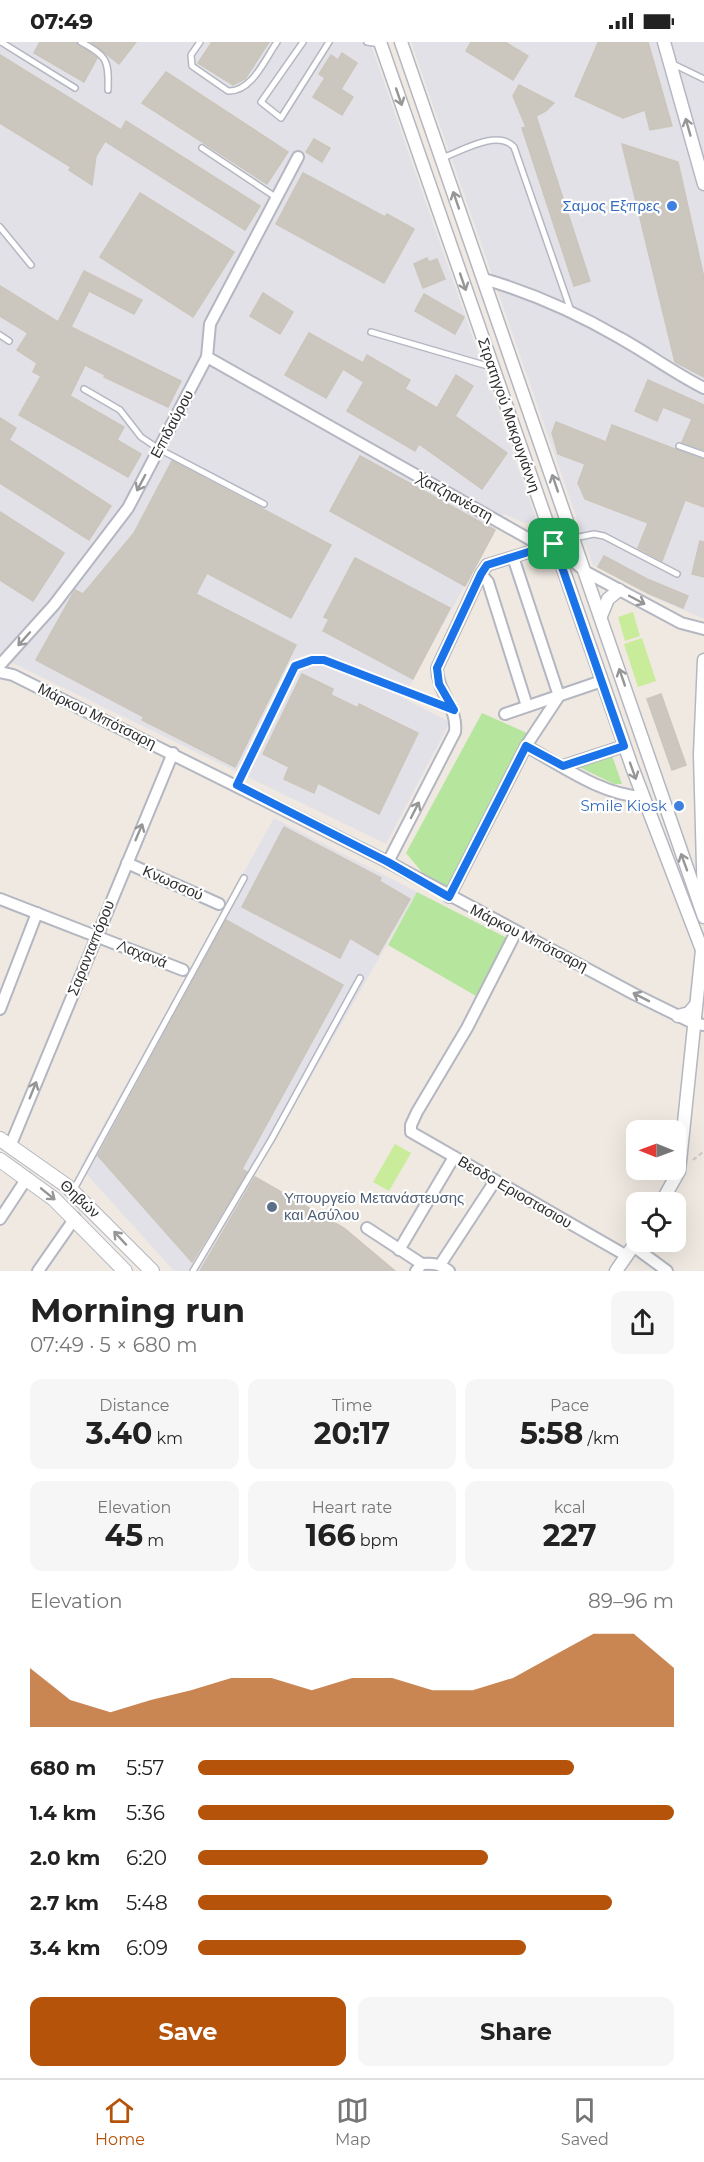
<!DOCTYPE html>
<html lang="en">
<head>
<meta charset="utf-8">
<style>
  body { margin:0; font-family:Montserrat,sans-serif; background:#f6f6f6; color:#222; height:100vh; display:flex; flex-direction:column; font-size:22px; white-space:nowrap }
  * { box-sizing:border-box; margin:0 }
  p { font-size:20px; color:#767676 }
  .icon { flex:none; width:33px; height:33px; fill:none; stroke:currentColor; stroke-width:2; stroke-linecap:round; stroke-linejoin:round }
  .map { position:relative; height:1229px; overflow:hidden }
  .panel { display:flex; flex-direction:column; background:#fff; flex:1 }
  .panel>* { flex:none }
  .needle { width:39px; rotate:271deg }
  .controls { position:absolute; left:626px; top:1078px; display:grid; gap:12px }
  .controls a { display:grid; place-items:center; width:60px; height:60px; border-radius:12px; background:#fff; box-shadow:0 6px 24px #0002; font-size:30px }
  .pin { position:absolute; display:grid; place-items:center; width:51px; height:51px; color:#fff; margin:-26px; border-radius:12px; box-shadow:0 3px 9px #0006 }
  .round { display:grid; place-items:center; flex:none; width:63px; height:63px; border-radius:12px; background:#f6f6f6 }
  .head { display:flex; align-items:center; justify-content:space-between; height:102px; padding:0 30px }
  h1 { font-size:33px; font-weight:700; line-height:45px }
  .stats { display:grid; grid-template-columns:repeat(3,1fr); gap:9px; height:102px; padding:6px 30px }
  .stats div { display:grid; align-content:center; border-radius:12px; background:#f6f6f6; text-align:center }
  .stats b { font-size:30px; font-weight:700 }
  .stats small { font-size:16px; font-weight:400 }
  .stats p { font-size:16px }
  .chart { height:168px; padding:12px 30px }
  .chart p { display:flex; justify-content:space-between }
  .chart svg { width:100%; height:108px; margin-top:6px; fill:#b45309; opacity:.7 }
  .action { display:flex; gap:12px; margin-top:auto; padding:12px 30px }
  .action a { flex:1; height:69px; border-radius:12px; background:#b45309; color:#fff; font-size:24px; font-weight:700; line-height:69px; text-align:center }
  .action a+a { background:#f6f6f6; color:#222 }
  ul { padding:0 30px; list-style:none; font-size:20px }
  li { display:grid; grid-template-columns:96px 72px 1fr; align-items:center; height:45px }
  li i { height:15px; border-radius:8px; background:#b45309 }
  .status { display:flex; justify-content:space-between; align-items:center; height:42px; padding:0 30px; background:#fff; direction:ltr }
  .status svg { height:16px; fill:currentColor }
  .menu { display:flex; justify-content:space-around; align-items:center; height:84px; border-top:2px solid #e0e0e0; background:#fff; font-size:16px; color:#767676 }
  .menu a { display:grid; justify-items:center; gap:3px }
  .menu .active { color:#b45309 }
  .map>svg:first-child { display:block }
  .industrial { fill:#e3e1e8 }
  .green { fill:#b6e59e }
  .pitch { fill:#c9ec9a }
  .building { fill:#cbc7bf; stroke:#cbc5ba; stroke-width:1.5 }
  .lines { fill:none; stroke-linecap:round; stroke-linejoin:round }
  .service-casing { stroke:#b4b7c1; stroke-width:8 }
  .minor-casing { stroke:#b4b7c1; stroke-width:14 }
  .tertiary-casing { stroke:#b4b7c1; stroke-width:15 }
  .secondary-casing { stroke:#b4b7c1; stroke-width:16 }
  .path { stroke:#c9c9c9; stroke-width:2; stroke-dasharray:4.5 3; stroke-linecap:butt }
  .service { stroke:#fff; stroke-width:5 }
  .minor { stroke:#fff; stroke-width:10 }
  .tertiary { stroke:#fff; stroke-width:12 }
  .secondary { stroke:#fff; stroke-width:14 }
  .oneway { stroke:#969696 }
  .route-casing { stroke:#fff; stroke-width:12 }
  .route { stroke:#1a73e8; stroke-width:8 }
  .shop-dot { fill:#3f7fe0; stroke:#fff; stroke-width:2 }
  .service-dot { fill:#5c6f8a; stroke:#fff; stroke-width:2 }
  .labels { text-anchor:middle; stroke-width:4.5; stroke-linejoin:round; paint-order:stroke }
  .shop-label { font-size:15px; fill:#366cbe; stroke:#fff; text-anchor:end }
  .street-label { font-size:15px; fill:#2e2e2e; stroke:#fff }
  .service-label { font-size:15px; fill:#4e5e75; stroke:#fff; text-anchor:start }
</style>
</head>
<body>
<div class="status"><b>07:49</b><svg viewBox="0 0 49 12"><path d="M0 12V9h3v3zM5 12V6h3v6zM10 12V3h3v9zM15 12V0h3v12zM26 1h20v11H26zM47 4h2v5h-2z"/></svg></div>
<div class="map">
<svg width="704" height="1229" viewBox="0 0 704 1229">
  <rect width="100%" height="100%" fill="#efe9e1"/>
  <g class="industrial">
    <path d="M0,0H370L537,480L524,481L504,472L403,656L450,680L386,802L0,615Z"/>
    <path d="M411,0H704V577L650,554L593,523Z"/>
    <path d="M274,776L417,850L254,1134L344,1186L395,1229H174L80,1125Z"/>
  </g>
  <g class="green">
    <path d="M482,671L529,692L449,847L426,835L406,811Z"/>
    <path d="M610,708L622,742H614L577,724Z"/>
    <path d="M417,850L507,896L476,954L388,903Z"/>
  </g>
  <g class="pitch">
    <path d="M633,570L640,594L625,599L618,575Z"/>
    <path d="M642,596L656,639L638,645L624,602Z"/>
    <path d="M395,1102L411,1111L389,1149L373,1140Z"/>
  </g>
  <g class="building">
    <path d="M40,0H76L97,16L84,40L34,11Z"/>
    <path d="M91,0H136L119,22Z"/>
    <path d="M212,0H269L245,37L233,43L198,21Z"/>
    <path d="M471,0H505L528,14L513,38L466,9Z"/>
    <path d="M602,0H648L672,84L650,88L645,68L623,76L575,54L598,1Z"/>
    <path d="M342,11L357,21L341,47L353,55L342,73L313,55L325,36L319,32L331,13L338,18Z"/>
    <path d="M0,13L121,88L126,79L260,164L245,188L105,99L96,114L92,143L69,128L71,125L0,81Z"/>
    <path d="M166,30L288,110L267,142L142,61Z"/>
    <path d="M519,43L554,61L546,69L536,74L590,239L574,244L522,86L526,85L513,54Z"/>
    <path d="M314,97L330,106L322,120L306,110Z"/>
    <path d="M622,102L678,120L704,236V335L675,320Z"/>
    <path d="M303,131L385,175L387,172L414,187L384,241L276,182Z"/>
    <path d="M140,151L234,210L193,275L100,215Z"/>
    <path d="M427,216L429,220L437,217L445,237L423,246L414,222Z"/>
    <path d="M84,229L142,258L134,272L89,249L71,285L181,339L168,365L104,335L105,333L85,323L70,354L124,385L117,398L141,412L128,435L19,373L41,334L33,330L37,321L17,308L28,291L0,274V244L58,280Z"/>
    <path d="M263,251L293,270L280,292L250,274Z"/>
    <path d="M424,252L464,275L455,292L415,269Z"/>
    <path d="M309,291L363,321L367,313L410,338L405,347L437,366L456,333L473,344L455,374L507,411L482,447L419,402L415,409L347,369L364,340L343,327L326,356L285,333Z"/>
    <path d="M648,338L704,363V408L682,400L692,377L663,365L657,379L635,369Z"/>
    <path d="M0,376L16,386L9,398L111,464L89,498L0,441Z"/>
    <path d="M556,380L606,400L612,383L704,418V465L685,458L662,519L638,506L648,481L585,457L578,441L585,422L558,412L552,391Z"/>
    <path d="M360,414L495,488L465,544L330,469Z"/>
    <path d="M172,419L331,503L291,576L207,531L196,552L296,603L235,725L142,678L144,675L36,618L75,548L83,552L134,491Z"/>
    <path d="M0,470L64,511L33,559L0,538Z"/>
    <path d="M700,499L704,500V535L692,532Z"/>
    <path d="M604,514L647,537L688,554L683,566L648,551L598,525Z"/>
    <path d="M355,516L450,566L413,637L323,589L329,577L324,575Z"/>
    <path d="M302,632L333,647L331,653L358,666L359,662L418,691L379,772L318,741L314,751L284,737L289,725L263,712Z"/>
    <path d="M661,652L686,723L672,728L647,657Z"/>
    <path d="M284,785L381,836L379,839L410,857L378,913L350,896L340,916L242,865Z"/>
    <path d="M226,878L343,943L242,1127L247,1130L192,1220L98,1114Z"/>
    <path d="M255,1135L344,1186L395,1229H200Z"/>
  </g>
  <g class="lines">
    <g class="service-casing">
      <g id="service">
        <path d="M1,0L75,46"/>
        <path d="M81,0C107,14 109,18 108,48"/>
        <path d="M200,0L191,13L192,24L228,49C252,50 265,17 277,0"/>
        <path d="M303,0L261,60L281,76L329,0"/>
        <path d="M367,0L380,2"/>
        <path d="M673,22L704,37"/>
        <path d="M202,106L277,156"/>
        <path d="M442,116C462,109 497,87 514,105L571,269"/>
        <path d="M0,185L31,223"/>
        <path d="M371,290L491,325"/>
        <path d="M0,293L9,299"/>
        <path d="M84,347L120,368L141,395L159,407L264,462"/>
        <path d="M679,404L704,413"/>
        <path d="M574,496L594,492L604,494L677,532"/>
        <path d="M237,743L295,624L312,618H324L450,667"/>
        <path d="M74,1147L244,836"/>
        <path d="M193,1229L271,1098L360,936"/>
      </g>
    </g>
    <g class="minor-casing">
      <g id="minor">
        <path d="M484,237C532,251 577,271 620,296C649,312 674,331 704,346"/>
        <path d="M207,315L531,498L554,503L586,530L681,581L704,587"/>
        <path d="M481,532L488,540L527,664"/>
        <path d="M0,623L54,563L128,466L207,315L210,282L298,115"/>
        <path d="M0,630L13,633L388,820L634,952L693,981L704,983"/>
        <path d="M505,672L602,639"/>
        <path d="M526,704C561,723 601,753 643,755"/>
        <path d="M563,724L624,704"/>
        <path d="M388,820L455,690C458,665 437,650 437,626L481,532L487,523L574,496"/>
        <path d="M127,821L219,862"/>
        <path d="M449,855L526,704L559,654L513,515"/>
        <path d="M0,857L183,928"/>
        <path d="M516,890L467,986L417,1070L411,1083V1090L627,1214"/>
        <path d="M0,967L37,871"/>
        <path d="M11,1102L173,711"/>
        <path d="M0,1177L27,1136"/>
        <path d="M367,1186L422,1222"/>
        <path d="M633,1204L667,1229"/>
        <path d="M399,1208L454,1115"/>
        <path d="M440,1223L495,1139"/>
        <path d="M38,1229L75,1176"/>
        <path d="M416,1229L422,1222C433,1221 440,1222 449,1229"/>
      </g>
    </g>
    <g class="tertiary-casing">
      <g id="tertiary">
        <path d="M380,0L632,725L704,913"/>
        <path d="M401,0L704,875"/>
        <path d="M664,0L704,142"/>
        <path d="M601,574L608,557L619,548"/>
        <path d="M704,618L700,712L704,862"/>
        <path d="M678,974L689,971L695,964"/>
        <path d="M661,1161L679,1129L702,908"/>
        <path d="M616,1229L636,1200"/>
      </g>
    </g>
    <g class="secondary-casing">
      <g id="secondary">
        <path d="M0,1097L67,1144L152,1229"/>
        <path d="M0,1118L54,1157L125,1229"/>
      </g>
    </g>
    <path class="path" d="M693,1118L704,1109"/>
    <use href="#service" class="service"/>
    <use href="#minor" class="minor"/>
    <use href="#tertiary" class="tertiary"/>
    <use href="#secondary" class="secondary"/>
  </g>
  <defs><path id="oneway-shaft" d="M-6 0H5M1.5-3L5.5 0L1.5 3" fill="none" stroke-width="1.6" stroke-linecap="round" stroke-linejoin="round" transform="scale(1.5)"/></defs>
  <g class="oneway">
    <use href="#oneway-shaft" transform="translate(399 55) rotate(71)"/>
    <use href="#oneway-shaft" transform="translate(688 85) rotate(-106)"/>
    <use href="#oneway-shaft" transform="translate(456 158) rotate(-109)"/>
    <use href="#oneway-shaft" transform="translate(463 240) rotate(71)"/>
    <use href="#oneway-shaft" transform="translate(141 441) rotate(118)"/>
    <use href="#oneway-shaft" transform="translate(555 441) rotate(-109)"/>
    <use href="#oneway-shaft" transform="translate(637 558) rotate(28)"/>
    <use href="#oneway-shaft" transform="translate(24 597) rotate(132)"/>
    <use href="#oneway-shaft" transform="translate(622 635) rotate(-109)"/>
    <use href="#oneway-shaft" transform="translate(633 729) rotate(70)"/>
    <use href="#oneway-shaft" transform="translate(415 768) rotate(-63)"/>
    <use href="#oneway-shaft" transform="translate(139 790) rotate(-67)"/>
    <use href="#oneway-shaft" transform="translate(684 820) rotate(-110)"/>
    <use href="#oneway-shaft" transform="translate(641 955) rotate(-153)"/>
    <use href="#oneway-shaft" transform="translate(33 1048) rotate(-68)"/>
    <use href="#oneway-shaft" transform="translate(48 1152) rotate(39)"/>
    <use href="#oneway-shaft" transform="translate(120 1196) rotate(-133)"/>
  </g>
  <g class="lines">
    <g class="route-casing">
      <path id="route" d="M554,502L624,704L563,724L526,704L449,855L388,820L237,743L295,624L312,618H324L454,668L439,642L437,626L481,532L487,523Z"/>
    </g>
    <use href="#route" class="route"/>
  </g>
  <g class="shop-dot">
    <circle cx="672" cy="164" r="6"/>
    <circle cx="679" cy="764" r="6"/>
  </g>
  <circle class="service-dot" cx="272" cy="1165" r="6"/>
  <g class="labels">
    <g class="shop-label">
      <text x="660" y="169">Σαμος Εξπρες</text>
      <text x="667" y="769">Smile Kiosk</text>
    </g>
    <g class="street-label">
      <text transform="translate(509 373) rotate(71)" y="5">Στρατηγού Μακρυγιάννη</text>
      <text transform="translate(172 382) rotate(-62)" y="5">Επιδαύρου</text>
      <text transform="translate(455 455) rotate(29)" y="5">Χατζηανέστη</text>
      <text transform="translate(97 674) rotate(26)" y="5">Μάρκου Μπότσαρη</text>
      <text transform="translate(173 841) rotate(24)" y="5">Κνωσσού</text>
      <text transform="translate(529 896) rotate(27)" y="5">Μάρκου Μπότσαρη</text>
      <text transform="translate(91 906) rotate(-68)" y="5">Σαρανταπόρου</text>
      <text transform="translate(142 912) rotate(21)" y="5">Λαχανά</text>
      <text transform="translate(515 1150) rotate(30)" y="5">Βεοδο Εριοστασιου</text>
      <text transform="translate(80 1157) rotate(43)" y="5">Θηβών</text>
    </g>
    <g class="service-label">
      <text x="284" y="1161">Υπουργείο Μετανάστευσης<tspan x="284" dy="17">και Ασύλου</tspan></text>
    </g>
  </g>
</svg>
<div class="controls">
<a><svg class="needle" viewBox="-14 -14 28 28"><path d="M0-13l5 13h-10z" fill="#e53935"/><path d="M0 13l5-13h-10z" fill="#767676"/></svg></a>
<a><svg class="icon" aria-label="locate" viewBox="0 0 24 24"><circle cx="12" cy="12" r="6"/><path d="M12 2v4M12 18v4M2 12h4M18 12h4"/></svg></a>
</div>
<div class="pin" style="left:554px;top:502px;background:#1e9e55"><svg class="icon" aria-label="arrive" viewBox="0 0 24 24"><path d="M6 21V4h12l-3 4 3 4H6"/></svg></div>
</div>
<section class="panel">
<div class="head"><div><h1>Morning run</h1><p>07:49 · 5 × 680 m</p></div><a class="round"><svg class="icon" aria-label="share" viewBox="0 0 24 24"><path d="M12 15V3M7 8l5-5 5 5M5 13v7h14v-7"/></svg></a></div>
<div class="stats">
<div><p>Distance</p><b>3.40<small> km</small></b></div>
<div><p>Time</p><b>20:17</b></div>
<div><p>Pace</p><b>5:58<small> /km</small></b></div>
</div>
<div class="stats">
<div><p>Elevation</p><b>45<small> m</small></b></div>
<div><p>Heart rate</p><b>166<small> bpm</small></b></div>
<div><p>kcal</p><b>227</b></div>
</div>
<div class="chart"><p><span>Elevation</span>89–96 m</p>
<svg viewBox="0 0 160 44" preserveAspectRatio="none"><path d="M0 44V20L10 33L20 38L30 33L40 29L50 24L60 24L70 29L80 24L90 24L100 29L110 29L120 24L130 15L140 6L150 6L160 20V44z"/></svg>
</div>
<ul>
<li><b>680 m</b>5:57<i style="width:79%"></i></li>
<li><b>1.4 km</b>5:36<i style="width:100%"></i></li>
<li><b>2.0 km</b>6:20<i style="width:61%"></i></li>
<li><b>2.7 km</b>5:48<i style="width:87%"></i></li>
<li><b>3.4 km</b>6:09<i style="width:69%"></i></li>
</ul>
<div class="action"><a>Save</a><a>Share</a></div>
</section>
<nav class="menu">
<a class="active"><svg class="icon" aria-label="home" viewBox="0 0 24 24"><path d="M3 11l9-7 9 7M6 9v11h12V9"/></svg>Home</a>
<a><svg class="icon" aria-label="map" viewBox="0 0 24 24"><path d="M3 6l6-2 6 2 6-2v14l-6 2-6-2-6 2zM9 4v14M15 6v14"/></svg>Map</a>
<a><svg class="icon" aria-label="saved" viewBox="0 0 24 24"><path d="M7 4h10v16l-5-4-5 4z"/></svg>Saved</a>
</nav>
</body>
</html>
